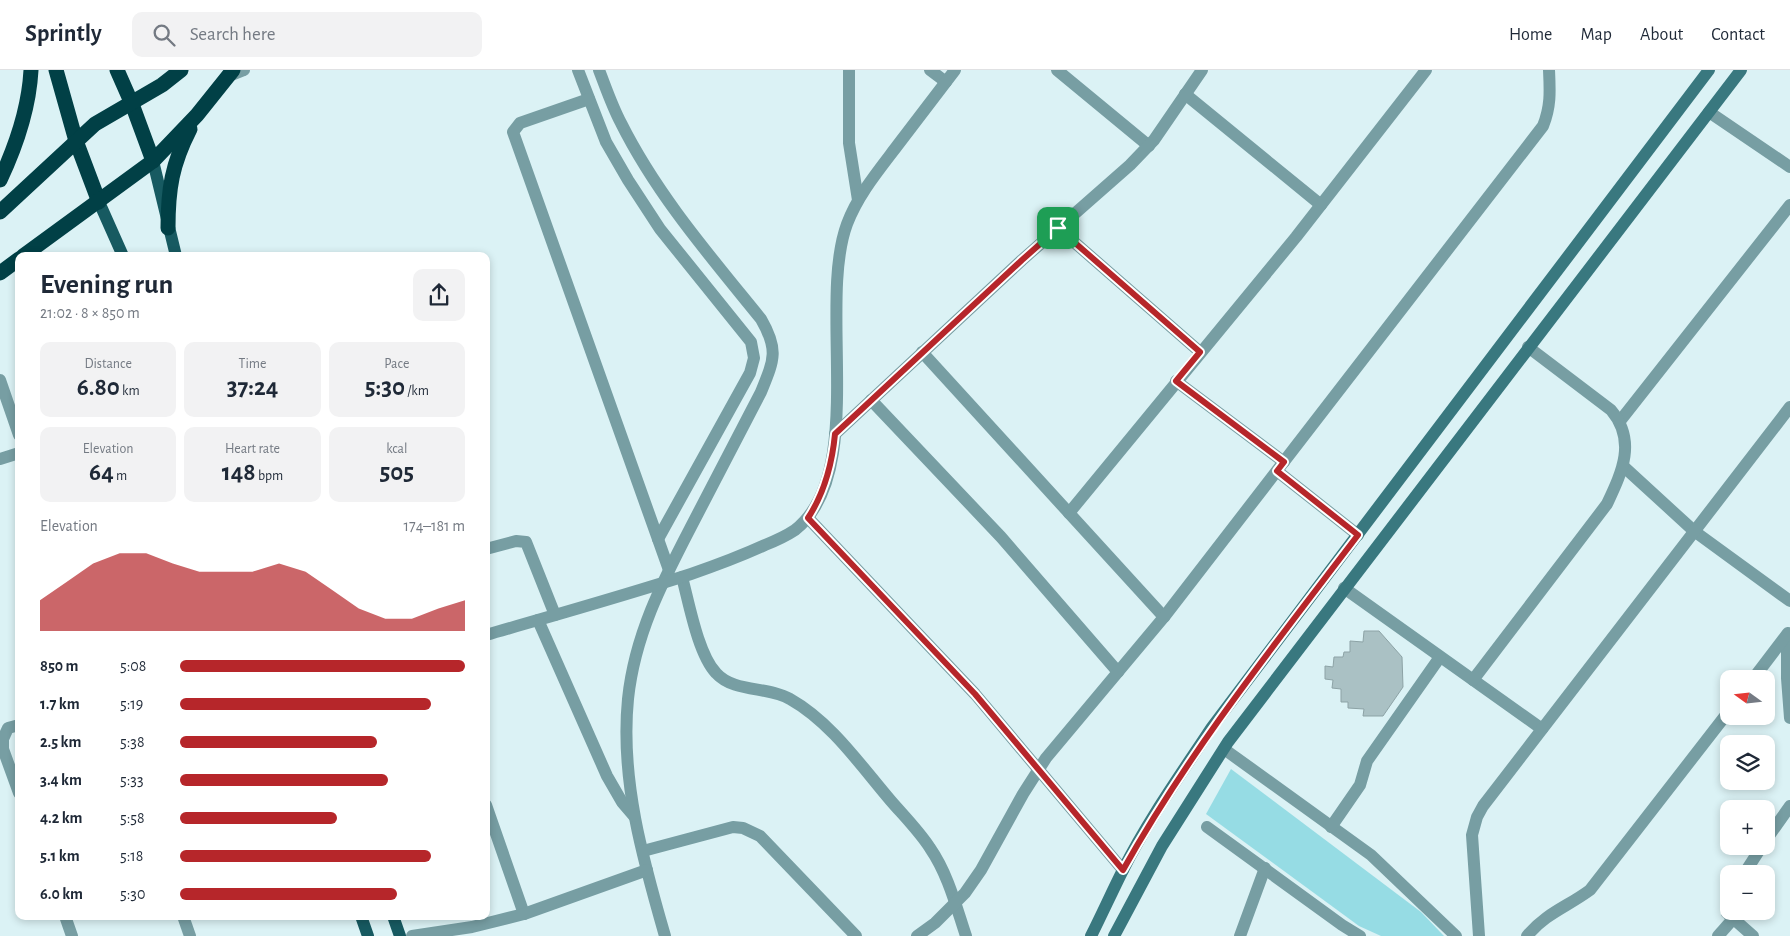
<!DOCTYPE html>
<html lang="en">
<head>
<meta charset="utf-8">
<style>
  body { margin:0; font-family:"Alegreya Sans",sans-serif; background:#f2f2f3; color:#1f2937; height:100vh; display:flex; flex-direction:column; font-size:19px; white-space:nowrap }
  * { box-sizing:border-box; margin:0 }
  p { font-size:16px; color:#747a83 }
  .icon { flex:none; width:28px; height:28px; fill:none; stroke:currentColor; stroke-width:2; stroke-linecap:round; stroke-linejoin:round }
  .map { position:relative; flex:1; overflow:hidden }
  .side { position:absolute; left:15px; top:182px; width:475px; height:668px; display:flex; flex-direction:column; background:#fff; border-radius:10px; box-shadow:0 2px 8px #0003 }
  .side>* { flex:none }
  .needle { width:32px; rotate:285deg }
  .controls { position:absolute; left:1720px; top:600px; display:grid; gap:10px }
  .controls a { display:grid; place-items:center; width:55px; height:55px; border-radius:10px; background:#fff; box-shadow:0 2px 8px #0003; font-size:25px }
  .pin { position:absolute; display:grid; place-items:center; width:42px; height:42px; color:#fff; margin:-21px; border-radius:10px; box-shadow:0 2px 8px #0006 }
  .round { display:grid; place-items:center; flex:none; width:52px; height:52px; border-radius:10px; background:#f2f2f3 }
  .overview { display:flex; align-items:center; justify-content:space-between; height:85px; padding:0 25px }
  h1 { font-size:28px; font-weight:600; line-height:38px }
  .figures { display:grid; grid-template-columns:repeat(3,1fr); gap:8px; height:85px; padding:5px 25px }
  .figures div { display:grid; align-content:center; border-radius:10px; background:#f2f2f3; text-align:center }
  .figures b { font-size:25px; font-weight:600 }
  .figures small { font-size:14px; font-weight:400 }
  .figures p { font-size:14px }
  .chart { height:140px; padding:10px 25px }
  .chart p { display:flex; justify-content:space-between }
  .chart svg { width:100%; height:90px; margin-top:5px; fill:#b6262a; opacity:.7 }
  ul { padding:0 25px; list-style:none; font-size:16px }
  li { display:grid; grid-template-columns:80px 60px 1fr; align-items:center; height:38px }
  li i { height:12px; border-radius:6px; background:#b6262a }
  header { display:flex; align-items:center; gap:30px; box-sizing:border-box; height:70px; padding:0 25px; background:#fff; border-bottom:1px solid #e0e1e3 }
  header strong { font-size:24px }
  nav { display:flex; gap:28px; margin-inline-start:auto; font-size:18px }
  .search { width:350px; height:45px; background:#f2f2f3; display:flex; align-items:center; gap:12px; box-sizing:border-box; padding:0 18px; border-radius:10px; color:#747a83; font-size:19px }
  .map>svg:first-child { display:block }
  .green { fill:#96dce4 }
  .building { fill:#aac1c4; stroke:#8da3a6 }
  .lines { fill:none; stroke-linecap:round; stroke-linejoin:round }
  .street { stroke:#779ea3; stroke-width:12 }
  .secondary { stroke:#39787f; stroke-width:12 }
  .primary { stroke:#175a61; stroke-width:12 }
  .highway { stroke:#014046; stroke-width:15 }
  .route-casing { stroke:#fff; stroke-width:10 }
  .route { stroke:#b6262a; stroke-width:6 }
</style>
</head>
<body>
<header>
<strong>Sprintly</strong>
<div class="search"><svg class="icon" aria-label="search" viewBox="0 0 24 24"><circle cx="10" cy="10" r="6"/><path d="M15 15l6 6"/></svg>Search here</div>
<nav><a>Home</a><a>Map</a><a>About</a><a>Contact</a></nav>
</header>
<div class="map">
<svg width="1790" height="866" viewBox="0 0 1790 866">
  <rect width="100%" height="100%" fill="#dbf2f5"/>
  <path class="green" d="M1231,699L1421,842L1444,866H1381L1359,856L1206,744Z"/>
  <path class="building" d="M1364,561H1379L1402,587L1403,617L1383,646H1363L1364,639L1348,638V632H1341V619L1332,618L1333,610L1325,609V596L1333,597L1334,587H1343L1344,582H1350V571L1363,572Z"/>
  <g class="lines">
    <g class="street">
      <path d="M578,0L606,72L628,110L660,159L751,272L754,288L750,303L658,469"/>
      <path d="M599,0C606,18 612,36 621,53C657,125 710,186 761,249C779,280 774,290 761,322C739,364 717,407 695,449C665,507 635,562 628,629C620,709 643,790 665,866"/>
      <path d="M849,0V73L858,130"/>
      <path d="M930,0L946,12"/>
      <path d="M1057,0L1149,76"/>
      <path d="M229,6L244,0"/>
      <path d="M1185,24L1321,135"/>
      <path d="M589,29L520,53L513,62L669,500"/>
      <path d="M1709,42L1790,97"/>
      <path d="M1058,158L1200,282"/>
      <path d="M922,282L1164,547"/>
      <path d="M0,310L19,365"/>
      <path d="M1176,311L1284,392"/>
      <path d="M871,330L1001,467L1118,602"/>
      <path d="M1620,351L1790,135"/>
      <path d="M835,364L1022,190L1130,95L1154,70L1202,0"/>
      <path d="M0,389L19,383"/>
      <path d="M1623,396L1694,461L1790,531"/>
      <path d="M1277,401L1358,465"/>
      <path d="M1069,443L1296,167L1426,0"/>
      <path d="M808,448L975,624L1123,800"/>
      <path d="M486,479L516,471L526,472L555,545"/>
      <path d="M682,507C689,533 698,584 716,603C734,623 768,616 790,629C831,652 861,696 891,731C904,746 919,761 930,778C948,804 956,836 966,866"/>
      <path d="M1344,518L1542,659"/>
      <path d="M538,550L607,706L622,732L634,746"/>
      <path d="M486,565C555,545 623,526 691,504C717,495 741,486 765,475C775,471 786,466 795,460C868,403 817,235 847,154C858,125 878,101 897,76C916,51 936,25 955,0"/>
      <path d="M1787,565V608L1790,648"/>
      <path d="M1753,609L1788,563"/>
      <path d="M1473,610L1607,434C1622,402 1637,371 1611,340L1528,277"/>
      <path d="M19,655L8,658L3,669V679L19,723"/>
      <path d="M1224,679L1371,785L1456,866"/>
      <path d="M486,735L524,844"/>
      <path d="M1207,757L1342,855L1360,866"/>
      <path d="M1331,757L1360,715L1367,691L1440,587"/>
      <path d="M1766,770L1790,736"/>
      <path d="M643,781L733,757L743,758L760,766L856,866"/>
      <path d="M1744,804L1762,776"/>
      <path d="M1729,830L1727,843L1753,866"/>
      <path d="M65,846L72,866"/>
      <path d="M183,846L190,866"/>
      <path d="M412,866L472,857L524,844L647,800"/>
      <path d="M917,866L935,853L965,823L981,800L1023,724L1046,688L1164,547L1543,56C1551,36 1550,21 1549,0"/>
      <path d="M1240,866L1265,798"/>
      <path d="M1479,866L1472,765L1477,747L1483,736L1790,337"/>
      <path d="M1527,866C1546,843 1567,837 1590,820L1729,641"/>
      <path d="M1718,866L1733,849"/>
    </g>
    <g class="secondary">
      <path d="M1091,866C1102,844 1112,822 1123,800C1148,750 1181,704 1212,657L1709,0"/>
      <path d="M1114,866L1162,776L1228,672L1741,0"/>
    </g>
    <g class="primary">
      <path d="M153,91L176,186"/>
      <path d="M99,132L123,186"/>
      <path d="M361,846L368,866"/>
      <path d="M393,846L400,866"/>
    </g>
    <g class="highway">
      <path d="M56,0L76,71L99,132"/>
      <path d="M117,0L132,34L153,91"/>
      <path d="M0,110C16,76 29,38 31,0"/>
      <path d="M0,142L95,54L162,15L181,0"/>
      <path d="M168,158C168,119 172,94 190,59"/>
      <path d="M23,186L153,91L197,45L233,0"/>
      <path d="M0,203L19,189"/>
    </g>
  </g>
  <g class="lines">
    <g class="route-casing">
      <path id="route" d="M1058,158L1200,282L1176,311L1284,392L1277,401L1358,465C1275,574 1190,680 1123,800L975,624L808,448C825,422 832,395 835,364L1022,190Z"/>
    </g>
    <use href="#route" class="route"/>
  </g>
</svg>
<div class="controls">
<a><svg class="needle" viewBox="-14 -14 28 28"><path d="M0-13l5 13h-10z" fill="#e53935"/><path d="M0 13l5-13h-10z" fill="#747a83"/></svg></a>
<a><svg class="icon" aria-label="layers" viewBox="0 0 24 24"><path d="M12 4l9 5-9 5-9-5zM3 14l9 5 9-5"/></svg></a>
<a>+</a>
<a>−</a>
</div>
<div class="pin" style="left:1058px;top:158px;background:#1e9e55"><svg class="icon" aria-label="arrive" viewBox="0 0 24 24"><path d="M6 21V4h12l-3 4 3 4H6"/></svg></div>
<section class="side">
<div class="overview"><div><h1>Evening run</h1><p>21:02 · 8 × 850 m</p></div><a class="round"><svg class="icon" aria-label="share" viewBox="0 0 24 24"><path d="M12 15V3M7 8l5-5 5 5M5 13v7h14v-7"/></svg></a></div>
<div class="figures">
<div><p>Distance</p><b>6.80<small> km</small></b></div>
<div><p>Time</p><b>37:24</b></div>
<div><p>Pace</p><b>5:30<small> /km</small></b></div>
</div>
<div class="figures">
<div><p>Elevation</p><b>64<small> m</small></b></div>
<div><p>Heart rate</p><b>148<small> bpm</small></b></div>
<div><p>kcal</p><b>505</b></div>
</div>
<div class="chart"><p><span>Elevation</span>174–181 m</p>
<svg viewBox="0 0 160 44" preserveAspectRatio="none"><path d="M0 44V29L10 20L20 11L30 6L40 6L50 11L60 15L70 15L80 15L90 11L100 15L110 24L120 33L130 38L140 38L150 33L160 29V44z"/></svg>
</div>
<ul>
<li><b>850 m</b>5:08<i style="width:100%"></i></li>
<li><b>1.7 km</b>5:19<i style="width:88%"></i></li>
<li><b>2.5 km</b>5:38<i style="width:69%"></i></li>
<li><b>3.4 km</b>5:33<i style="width:73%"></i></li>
<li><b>4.2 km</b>5:58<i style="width:55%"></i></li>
<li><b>5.1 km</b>5:18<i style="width:88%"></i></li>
<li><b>6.0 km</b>5:30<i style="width:76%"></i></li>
</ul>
</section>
</div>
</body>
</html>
